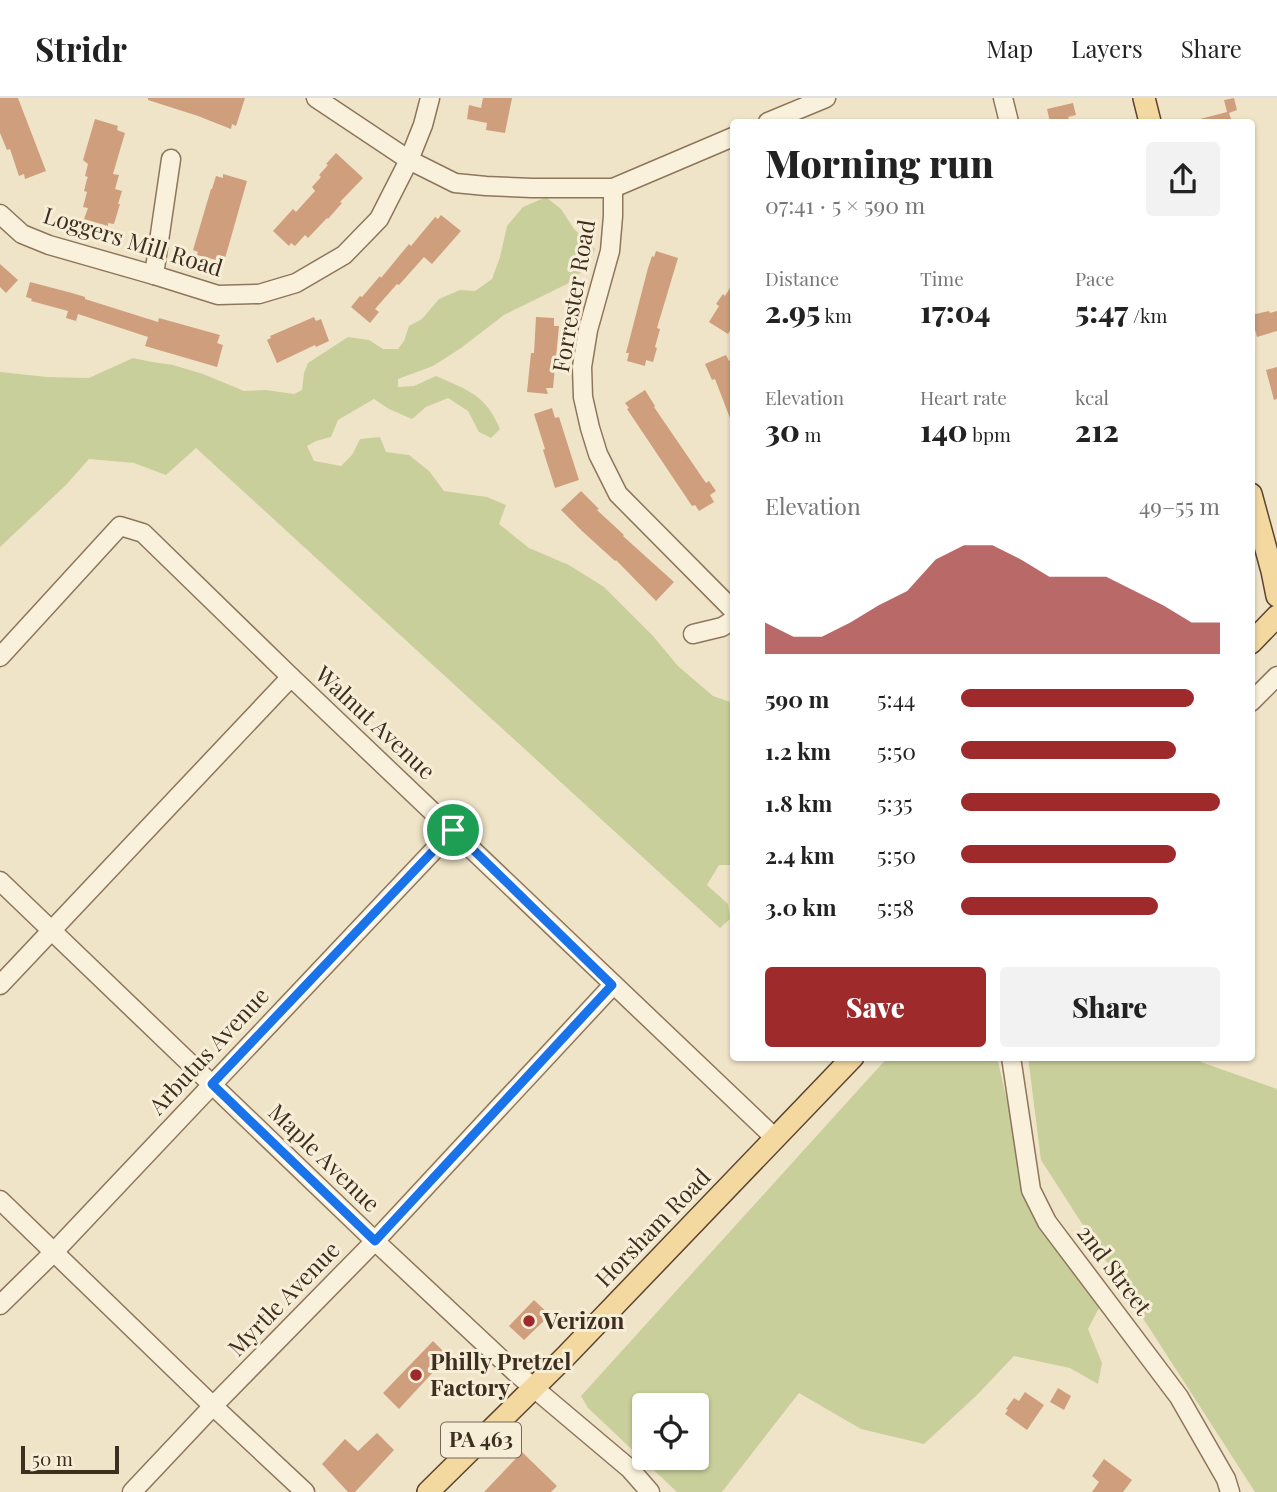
<!DOCTYPE html>
<html lang="en">
<head>
<meta charset="utf-8">
<style>
  body { margin:0; font-family:"Playfair Display",serif; background:#f2f2f2; color:#222; height:100vh; display:flex; flex-direction:column; font-size:26px; white-space:nowrap }
  * { box-sizing:border-box; margin:0 }
  p { font-size:23px; color:#767676 }
  .icon { flex:none; width:38px; height:38px; fill:none; stroke:currentColor; stroke-width:2; stroke-linecap:round; stroke-linejoin:round }
  .map { position:relative; flex:1; overflow:hidden }
  .details { position:absolute; left:730px; top:21px; width:525px; height:942px; display:flex; flex-direction:column; background:#fff; border-radius:7px; box-shadow:0 2px 5px #0004 }
  .details>* { flex:none }
  .controls { position:absolute; left:632px; top:1295px; display:grid; gap:14px }
  .controls a { display:grid; place-items:center; width:77px; height:77px; border-radius:7px; background:#fff; box-shadow:0 2px 5px #0004; font-size:35px }
  .scale { position:absolute; left:21px; bottom:18px; width:98px; box-sizing:border-box; padding-left:7px; border:4px solid #3d2e20; border-top:0; font-size:19px; line-height:24px; white-space:nowrap; color:#3d2e20; -webkit-text-stroke:5px #f7eed8; paint-order:stroke }
  .pin { position:absolute; display:grid; place-items:center; width:60px; height:60px; color:#fff; margin:-30px; border:4px solid #fff; border-radius:50%; box-shadow:0 2px 7px #0007 }
  .round { display:grid; place-items:center; flex:none; width:74px; height:74px; border-radius:7px; background:#f2f2f2 }
  .overview { display:flex; align-items:center; justify-content:space-between; height:119px; padding:0 35px }
  h1 { font-size:38px; font-weight:800; line-height:52px }
  .figures { display:grid; grid-template-columns:repeat(3,1fr); gap:10px; height:119px; padding:7px 35px }
  .figures div { display:grid; align-content:center }
  .figures b { font-size:30px; font-weight:800 }
  .figures small { font-size:19px; font-weight:400 }
  .figures p { font-size:19px }
  .chart { height:196px; padding:14px 35px }
  .chart p { display:flex; justify-content:space-between }
  .chart svg { width:100%; height:126px; margin-top:7px; fill:#9e2a2b; opacity:.7 }
  .action { display:flex; gap:14px; margin-top:auto; padding:14px 35px }
  .action a { flex:1; height:80px; border-radius:7px; background:#9e2a2b; color:#fff; font-size:28px; font-weight:800; line-height:80px; text-align:center }
  .action a+a { background:#f2f2f2; color:#222 }
  ul { padding:0 35px; list-style:none; font-size:23px }
  li { display:grid; grid-template-columns:112px 84px 1fr; align-items:center; height:52px }
  li i { height:18px; border-radius:9px; background:#9e2a2b }
  header { display:flex; align-items:center; gap:42px; box-sizing:border-box; height:98px; padding:0 35px; background:#fff; border-bottom:2px solid #e0e0e0 }
  header strong { font-size:33px }
  nav { display:flex; gap:38px; margin-inline-start:auto; font-size:24px }
  .map>svg:first-child { display:block }
  .green { fill:#c9cf9b; fill-rule:evenodd }
  .building { fill:#cf9f7d }
  .lines { fill:none; stroke-linecap:round; stroke-linejoin:round }
  .minor-casing { stroke:#8d765c; stroke-width:21 }
  .major-casing { stroke:#5b4430; stroke-width:24 }
  .minor { stroke:#faf1dc; stroke-width:18 }
  .major { stroke:#f3d9a0; stroke-width:21 }
  .route-casing { stroke:#fff; stroke-width:14 }
  .route { stroke:#1a73e8; stroke-width:9 }
  .poi-dot { fill:#9e2a2b; stroke:#f7eed8; stroke-width:2.5 }
  .labels { text-anchor:middle; stroke-width:6; stroke-linejoin:round; paint-order:stroke }
  .shield { fill:#f7eed8; stroke:#756857; stroke-width:2 }
  .shield-label { font-size:21px; font-weight:bold; fill:#3d2e20 }
  .street-label { font-size:23px; fill:#3d2e20; stroke:#f7eed8 }
  .poi-label { font-size:23px; font-weight:bold; fill:#3d2e20; stroke:#f7eed8; text-anchor:start }
</style>
</head>
<body>
<header>
<strong>Stridr</strong>
<nav><a>Map</a><a>Layers</a><a>Share</a></nav>
</header>
<div class="map">
<svg width="1277" height="1394" viewBox="0 0 1277 1394">
  <rect width="100%" height="100%" fill="#f0e4c8"/>
  <g class="green">
    <path d="M546,99L561,111L574,131L595,151L587,169L567,186L504,217L461,250L433,268L398,281V289L414,288L436,278C468,292 486,297 500,331L491,340L479,334L468,313L448,300L426,309L412,321L389,311L374,301L338,322L331,339L316,343L307,348L314,363L341,368L352,357L360,341L380,339L386,354L409,357L429,373L444,393L487,399L506,407L499,426L529,450L569,467L604,489L653,538L678,568L713,598L733,605V767H719L707,787L728,806L730,821L720,830L196,350L166,377L134,365L89,361L66,387L0,449V274L47,279L89,280L133,260L152,264L173,267L203,276L244,293L266,292L294,296L302,292L304,275L308,265L348,239L369,242L383,251H398L404,243L409,228L422,221L439,201L460,192L475,193L492,181L500,159L507,128L523,109Z"/>
    <path d="M888,959H997L1034,1120L1099,1210L1088,1231L1102,1265L1098,1286L1070,1270L1014,1258L976,1298L924,1346L861,1331L799,1295L722,1394H677L588,1310L581,1298ZM644,1307H696V1360H644Z"/>
    <path d="M1028,959H1200L1201,964L1277,991V1394H1255L1041,1062Z"/>
  </g>
  <g class="building">
    <path d="M0,0H18L46,73L25,81L24,76L19,78L10,51L7,52L0,35Z"/>
    <path d="M148,0H245L236,28L232,26L231,31L198,18L148,2Z"/>
    <path d="M483,0H512L505,35L486,32L487,25L467,21L469,7L481,10Z"/>
    <path d="M1234,0L1237,12L1229,15L1232,24H1200V21L1227,14L1224,2Z"/>
    <path d="M1073,5L1076,17L1068,19L1070,24H1050L1047,11Z"/>
    <path d="M95,21L118,28L117,32L125,35L113,76L119,77L115,91L122,93L118,106H120L114,126L108,125V128L84,121L88,110L83,109L87,94L84,93L87,81L88,79L85,78L88,66L83,62Z"/>
    <path d="M336,55L363,80L340,104L342,105L328,121L327,120L308,140L305,137L295,148L291,145L289,148L273,133L293,111L296,114L315,93L312,89L321,79L319,77L328,67L326,66Z"/>
    <path d="M223,76L247,83L224,164L197,157L198,154L193,152L211,91H212L216,78L223,80Z"/>
    <path d="M441,117L461,133L432,166L424,159L399,187L397,186L375,211L379,214L370,225L351,209L360,198L362,199L380,178L381,180L409,146L411,148L435,119L438,121Z"/>
    <path d="M656,153L678,160L657,230L660,231L655,249L657,250L653,264L646,262L645,268L627,263L629,255H626L648,170L652,158L654,159Z"/>
    <path d="M0,166L18,182L6,195L0,189Z"/>
    <path d="M30,184L72,195L85,199V201L158,224L159,220L220,237L217,245L223,247L217,269L145,248L148,239L78,216L76,223L66,220L68,213L31,203L32,201L26,199Z"/>
    <path d="M733,185V228L728,236L709,224L719,208L716,206L723,196L725,198Z"/>
    <path d="M1269,213L1270,215L1277,213V233L1257,239L1251,217Z"/>
    <path d="M314,219L316,223L321,221L329,243L316,249L315,247L277,265L267,242L271,240L270,238Z"/>
    <path d="M536,219L554,220V228H559L553,290H546L548,296L527,294L531,255H534Z"/>
    <path d="M726,257L729,263L733,261V328L715,281L712,282L705,266Z"/>
    <path d="M1277,269V301L1274,302L1266,272Z"/>
    <path d="M645,292L655,308L654,309L706,385L709,383L716,393L710,397L714,404L699,413L695,407L692,408L627,311L629,310L625,305Z"/>
    <path d="M552,310L555,320L559,319L579,382L555,390L543,352L545,351L534,316Z"/>
    <path d="M581,393L599,411L597,412L624,437L623,438L674,484L656,503L616,462L615,463L582,433L561,412Z"/>
    <path d="M534,1202L550,1217L524,1242L509,1228Z"/>
    <path d="M433,1243L448,1258L399,1311L383,1295Z"/>
    <path d="M1058,1290L1071,1298L1064,1312L1050,1304Z"/>
    <path d="M1025,1294L1044,1307L1027,1332L1005,1316L1008,1312L1006,1311L1014,1300L1019,1303Z"/>
    <path d="M377,1335L394,1352L355,1394H348L322,1366L345,1341L358,1353Z"/>
    <path d="M522,1354L557,1388L551,1394H484Z"/>
    <path d="M1104,1361L1132,1382L1123,1394H1092L1099,1384L1092,1378Z"/>
  </g>
  <g class="lines">
    <g class="minor-casing">
      <g id="minor">
        <path d="M316,0L409,62L455,85L486,88L532,90H613L733,39"/>
        <path d="M1003,0L1009,24"/>
        <path d="M768,24L826,0"/>
        <path d="M613,90V118L610,153L588,232L582,269L583,299L590,330L598,356L618,396L733,512"/>
        <path d="M0,116L22,136L49,147L154,177L218,197L259,196L296,185L344,157L379,121L409,62L423,27L430,0"/>
        <path d="M154,177L171,61"/>
        <path d="M693,536L722,529L733,522"/>
        <path d="M0,559L120,428L143,435L291,579L775,1040"/>
        <path d="M1251,604L1277,578"/>
        <path d="M0,783L375,1143L515,1274L630,1371L650,1394"/>
        <path d="M0,887L291,579"/>
        <path d="M1011,959L1031,1092L1047,1124L1179,1299L1226,1381L1230,1394"/>
        <path d="M0,1102L213,1308L305,1394"/>
        <path d="M0,1207L53,1155L453,732"/>
        <path d="M132,1394L213,1308L375,1143L613,887"/>
      </g>
    </g>
    <g class="major-casing">
      <g id="major">
        <path d="M1144,0L1150,24"/>
        <path d="M1251,396L1272,473L1277,498"/>
        <path d="M1251,545L1277,518"/>
        <path d="M428,1394L565,1259L853,959"/>
      </g>
    </g>
    <use href="#minor" class="minor"/>
    <use href="#major" class="major"/>
  </g>
  <g class="lines">
    <g class="route-casing">
      <path id="route" d="M453,732L612,887L375,1143L212,986Z"/>
    </g>
    <use href="#route" class="route"/>
  </g>
  <g class="poi-dot">
    <circle cx="529" cy="1223" r="7"/>
    <circle cx="416" cy="1277" r="7"/>
  </g>
  <g class="labels">
    <rect class="shield" x="441" y="1324.5" width="80" height="35" rx="5"/>
    <g class="shield-label">
      <text x="481" y="1349">PA 463</text>
    </g>
    <g class="street-label">
      <text transform="translate(133 144) rotate(17)" y="8">Loggers Mill Road</text>
      <text transform="translate(574 198) rotate(-80)" y="8">Forrester Road</text>
      <text transform="translate(375 625) rotate(43)" y="8">Walnut Avenue</text>
      <text transform="translate(209 953) rotate(-47)" y="8">Arbutus Avenue</text>
      <text transform="translate(324 1060) rotate(44)" y="8">Maple Avenue</text>
      <text transform="translate(653 1130) rotate(-46)" y="8">Horsham Road</text>
      <text transform="translate(1114 1172) rotate(53)" y="8">2nd Street</text>
      <text transform="translate(284 1201) rotate(-46)" y="8">Myrtle Avenue</text>
    </g>
    <g class="poi-label">
      <text x="543" y="1231">Verizon</text>
      <text x="430" y="1272">Philly Pretzel<tspan x="430" dy="26">Factory</tspan></text>
    </g>
  </g>
</svg>
<div class="controls">
<a><svg class="icon" aria-label="locate" viewBox="0 0 24 24"><circle cx="12" cy="12" r="6"/><path d="M12 2v4M12 18v4M2 12h4M18 12h4"/></svg></a>
</div>
<div class="scale">50 m</div>
<div class="pin" style="left:453px;top:732px;background:#1e9e55"><svg class="icon" aria-label="arrive" viewBox="0 0 24 24"><path d="M6 21V4h12l-3 4 3 4H6"/></svg></div>
<section class="details">
<div class="overview"><div><h1>Morning run</h1><p>07:41 · 5 × 590 m</p></div><a class="round"><svg class="icon" aria-label="share" viewBox="0 0 24 24"><path d="M12 15V3M7 8l5-5 5 5M5 13v7h14v-7"/></svg></a></div>
<div class="figures">
<div><p>Distance</p><b>2.95<small> km</small></b></div>
<div><p>Time</p><b>17:04</b></div>
<div><p>Pace</p><b>5:47<small> /km</small></b></div>
</div>
<div class="figures">
<div><p>Elevation</p><b>30<small> m</small></b></div>
<div><p>Heart rate</p><b>140<small> bpm</small></b></div>
<div><p>kcal</p><b>212</b></div>
</div>
<div class="chart"><p><span>Elevation</span>49–55 m</p>
<svg viewBox="0 0 160 44" preserveAspectRatio="none"><path d="M0 44V33L10 38L20 38L30 33L40 27L50 22L60 11L70 6L80 6L90 11L100 17L110 17L120 17L130 22L140 27L150 33L160 33V44z"/></svg>
</div>
<ul>
<li><b>590 m</b>5:44<i style="width:90%"></i></li>
<li><b>1.2 km</b>5:50<i style="width:83%"></i></li>
<li><b>1.8 km</b>5:35<i style="width:100%"></i></li>
<li><b>2.4 km</b>5:50<i style="width:83%"></i></li>
<li><b>3.0 km</b>5:58<i style="width:76%"></i></li>
</ul>
<div class="action"><a>Save</a><a>Share</a></div>
</section>
</div>
</body>
</html>
